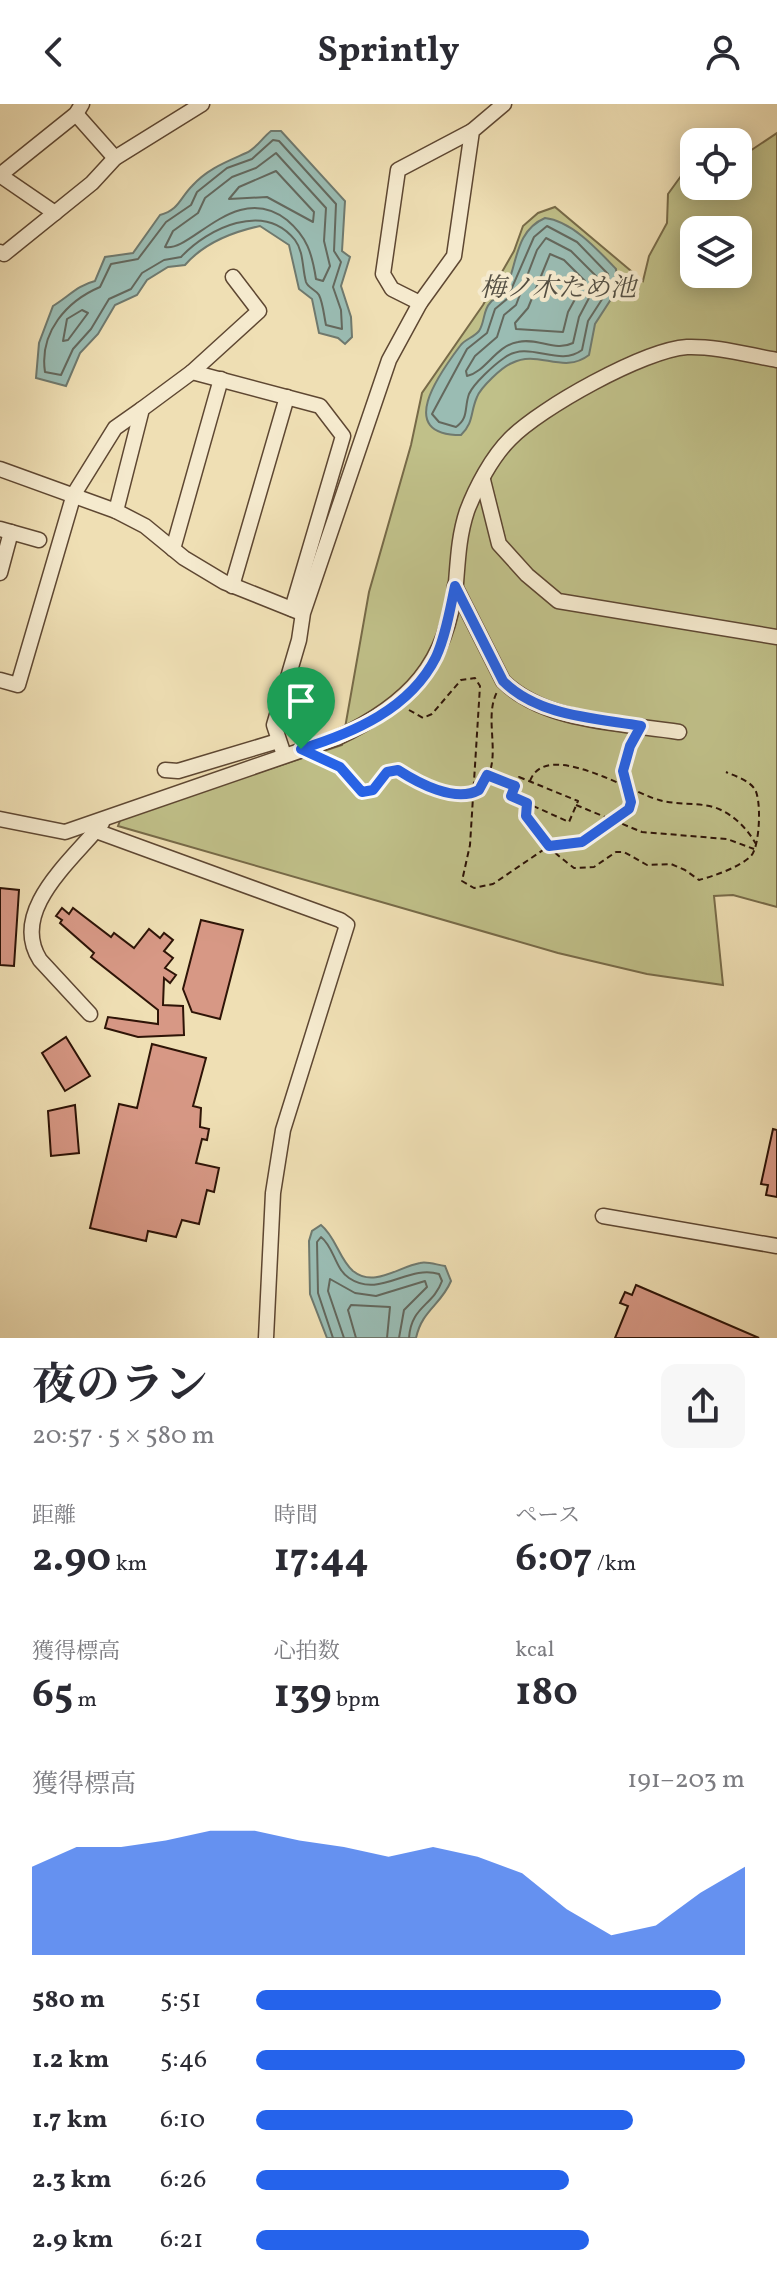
<!DOCTYPE html>
<html lang="ja">
<head>
<meta charset="utf-8">
<style>
  body { margin:0; font-family:Vollkorn,"Noto Serif JP",serif; background:#f7f7f7; color:#2b2b33; height:100vh; display:flex; flex-direction:column; font-size:30px; white-space:nowrap }
  * { box-sizing:border-box; margin:0 }
  p { font-size:26px; color:#7c7c81 }
  .icon { flex:none; width:44px; height:44px; fill:none; stroke:currentColor; stroke-width:2; stroke-linecap:round; stroke-linejoin:round }
  .map { position:relative; height:1234px; overflow:hidden }
  .side { display:flex; flex-direction:column; background:#fff; flex:1 }
  .side>* { flex:none }
  .buttons { position:absolute; left:680px; top:24px; display:grid; gap:16px }
  .buttons a { display:grid; place-items:center; width:72px; height:72px; border-radius:16px; background:#fff; box-shadow:0 4px 20px #0003; font-size:40px }
  .pin { position:absolute; display:grid; place-items:center; width:68px; height:68px; color:#fff; margin:-82px -34px; border-radius:50% 50% 50% 0; rotate:-45deg; box-shadow:0 0 8px #0007 }
  .pin .icon { rotate:45deg }
  .round { display:grid; place-items:center; flex:none; width:84px; height:84px; border-radius:16px; background:#f7f7f7 }
  .overview { display:flex; align-items:center; justify-content:space-between; height:136px; padding:0 32px }
  h1 { font-size:44px; font-weight:700; line-height:60px }
  .figures { display:grid; grid-template-columns:repeat(3,1fr); gap:12px; height:136px; padding:8px 32px }
  .figures div { display:grid; align-content:center }
  .figures b { font-size:40px; font-weight:700 }
  .figures small { font-size:22px; font-weight:400 }
  .figures p { font-size:22px }
  .chart { height:224px; padding:16px 32px }
  .chart p { display:flex; justify-content:space-between }
  .chart svg { width:100%; height:144px; margin-top:8px; fill:#2563eb; opacity:.7 }
  ul { padding:0 32px; list-style:none; font-size:26px }
  li { display:grid; grid-template-columns:128px 96px 1fr; align-items:center; height:60px }
  li i { height:20px; border-radius:10px; background:#2563eb }
  header { display:flex; justify-content:space-between; align-items:center; height:104px; padding:0 32px; background:#fff; font-size:36px; font-weight:700 }
  .map>svg:first-child { display:block }
  .green { fill:#c0c089; stroke:#776a48; stroke-width:2; fill-rule:evenodd }
  .water { fill:#9abcb3; stroke:#6f796e; stroke-width:2 }
  .lines { fill:none; stroke-linecap:round; stroke-linejoin:round }
  .shore { stroke:#64685d; stroke-width:2 }
  .building { fill:#d79885; stroke:#2e1407; stroke-width:2 }
  .minor-casing { stroke:#5e4732; stroke-width:17 }
  .path { stroke:#2e1407; stroke-width:2; stroke-dasharray:6 4; stroke-linecap:butt }
  .minor { stroke:#f5eace; stroke-width:14 }
  .route-casing { stroke:#fff; stroke-width:16 }
  .route { stroke:#2563eb; stroke-width:10 }
  .labels { text-anchor:middle; stroke-width:8; stroke-linejoin:round; paint-order:stroke }
  .water-label { font-size:26px; font-style:italic; fill:#544f43; stroke:#f5eace }
</style>
</head>
<body>
<header><svg class="icon" aria-label="back" viewBox="0 0 24 24"><path d="M15 5l-7 7 7 7"/></svg>Sprintly<svg class="icon" aria-label="person" viewBox="0 0 24 24"><circle cx="12" cy="8" r="4"/><path d="M4 21q1-7 8-7t8 7"/></svg></header>
<div class="map">
<svg width="777" height="1234" viewBox="0 0 777 1234">
  <rect width="100%" height="100%" fill="#efdfb4"/>
  <filter id="stains"><feTurbulence type="fractalNoise" baseFrequency=".0025" numOctaves="4"/><feColorMatrix values="0 0 0 0 .2 0 0 0 0 .09 0 0 0 0 .02 0 0 0 .5 -.17"/></filter>
  <radialGradient id="worn" r=".72"><stop offset=".6" stop-color="#630" stop-opacity="0"/><stop offset="1" stop-color="#630" stop-opacity=".3"/></radialGradient>
  <path class="green" d="M777,29V803L733,791L714,792L723,881L647,870L558,849L118,722L121,714L342,641L369,488L411,341L422,289L483,201L514,147L523,122L538,109L555,103L643,177L649,152L667,119L668,90L694,54V82H738V55ZM694,126H738V170H694Z"/>
  <g class="water">
    <path d="M271,27H281L345,97L342,147L350,153L341,182L351,213L352,233L345,240L338,234L319,229L312,195L299,185L289,141L260,122C232,128 204,139 185,161L168,163L147,176L137,191L115,201L98,230L80,249L66,282L36,274L39,239L53,202C68,193 78,181 95,177L105,153L133,149L160,111C179,106 180,94 192,82C207,65 226,58 246,49C256,45 262,34 271,27Z"/>
    <path d="M545,114C572,117 598,146 616,165L617,186L595,220L589,251C563,271 538,245 512,259C502,263 481,283 477,293C470,309 474,318 461,331C395,331 439,270 460,242C465,235 473,234 479,227C485,218 483,206 490,199C492,195 497,195 500,192C519,172 510,129 545,114Z"/>
    <path d="M321,1121C336,1133 339,1155 353,1167C374,1184 398,1163 420,1159C427,1157 437,1161 445,1162L451,1177C441,1201 422,1206 416,1234H327L310,1190L309,1137L312,1127Z"/>
  </g>
  <g class="lines">
    <g class="shore">
      <path d="M273,36L279,37L336,100L334,147L341,158L333,183L341,206L342,225L326,221C324,212 323,199 319,191C315,185 308,184 306,178C302,164 304,148 295,136C264,97 208,124 181,153L164,156L142,169L131,185L109,195L91,225L73,245L61,271L45,268C39,228 67,197 100,183L111,160L138,155L166,118L191,101L197,88L227,64L252,55Z"/>
      <path d="M276,49L326,104L324,137L330,162L323,177L316,175C312,149 307,133 287,116C236,76 191,149 165,143L173,127L198,109L205,94L232,73L256,64Z"/>
      <path d="M276,67L314,108L313,118L267,93L229,95L239,83Z"/>
      <path d="M547,122L577,138L608,170L610,183L588,217L582,246C558,264 529,235 504,254C494,261 474,279 469,290C464,304 469,314 456,323L439,318L432,310L467,245L487,229L495,205L507,195L534,133Z"/>
      <path d="M546,134L571,147L599,175L579,213L573,239C555,248 537,233 518,238C495,242 487,267 467,272L466,267L475,252L497,233L504,211L516,201L537,146Z"/>
      <path d="M550,150L564,156L585,177L568,208L563,228L516,225L515,219L528,204Z"/>
      <path d="M82,206L88,209L68,236L63,237L67,215Z"/>
      <path d="M333,1234L318,1189L317,1138L321,1133C334,1143 335,1165 349,1174C380,1195 408,1160 439,1170L442,1177C433,1202 411,1202 409,1234"/>
      <path d="M344,1234L328,1187L330,1175L355,1189L376,1192L425,1177L427,1183L404,1206L399,1234"/>
      <path d="M356,1234L348,1206L351,1201L390,1203L387,1234"/>
    </g>
  </g>
  <g class="building">
    <path d="M0,784L19,786L14,862L0,861Z"/>
    <path d="M62,804L69,810L73,804L111,833L114,829L134,844L149,825L160,834L164,829L173,836L164,847L173,854L165,864L176,871L170,879L164,874L163,901L183,902L184,931L138,933L105,924L108,913L158,920V906L91,853L94,849L60,819L62,816L56,812Z"/>
    <path d="M201,816L243,826L220,915L192,908L183,885Z"/>
    <path d="M66,933L90,972L65,987L42,949Z"/>
    <path d="M152,940L206,954L193,1002L201,1004L200,1023L209,1025L207,1036L202,1035L196,1059L219,1064L214,1088L207,1086L199,1120L182,1116L176,1133L148,1127L146,1137L90,1124L119,1000L137,1004Z"/>
    <path d="M75,1001L79,1049L51,1052L48,1007Z"/>
    <path d="M773,1025L777,1026V1093L766,1091L768,1081L761,1080Z"/>
    <path d="M636,1181L759,1234H615L628,1202L620,1199L625,1188L632,1191Z"/>
  </g>
  <g class="lines">
    <g class="minor-casing">
      <g id="minor">
        <path d="M76,10L115,54"/>
        <path d="M0,71L76,10L82,0"/>
        <path d="M1,72L55,109"/>
        <path d="M0,148L4,150L92,79L115,54L202,0"/>
        <path d="M420,199L392,185L383,170L398,66L472,27"/>
        <path d="M192,268L259,207L233,173"/>
        <path d="M0,365L116,407L145,422L184,454L224,478L299,508"/>
        <path d="M483,376L499,440L527,471L558,497L777,533"/>
        <path d="M116,407L142,305L192,268L320,302L343,332L292,505"/>
        <path d="M0,425L39,436"/>
        <path d="M173,445L221,275"/>
        <path d="M0,469L11,428"/>
        <path d="M232,482L287,293"/>
        <path d="M455,482L503,577C546,619 623,619 679,628"/>
        <path d="M0,576L18,581L74,390L115,324L142,305"/>
        <path d="M284,651L274,621L299,536L303,509L389,256L420,199L454,152L472,27L504,0"/>
        <path d="M165,666L178,667L278,637"/>
        <path d="M0,715L65,728L337,634C409,600 447,560 456,479C458,454 459,431 467,407C476,383 492,353 510,335C540,304 644,246 687,243C716,242 748,251 777,256"/>
        <path d="M96,727L340,816L347,821L283,1026L273,1089L266,1234"/>
        <path d="M90,910L40,856C8,806 75,754 102,719"/>
        <path d="M603,1112L777,1142"/>
      </g>
    </g>
    <g class="path">
      <path d="M409,606L423,614L432,610L461,576L475,574L480,582L470,741L462,777L474,784L493,780L549,742L582,738L593,732L629,705L631,698L623,667L634,634"/>
      <path d="M322,654L340,663L362,688L373,686L387,668L398,666C420,680 447,692 474,689C509,664 481,619 497,588"/>
      <path d="M487,671L514,682"/>
      <path d="M519,673L578,697L569,718L511,692Z"/>
      <path d="M530,677C546,634 632,689 659,696C679,702 703,697 721,706C737,714 747,725 756,740"/>
      <path d="M527,699C520,723 557,751 574,764L594,763L616,748H624L647,761L671,760L685,766L699,776C714,772 740,763 751,752C760,743 762,693 754,684C748,676 735,672 726,668"/>
      <path d="M576,701L642,728L727,735L754,745"/>
    </g>
    <use href="#minor" class="minor"/>
  </g>
  <g class="lines">
    <g class="route-casing">
      <path id="route" d="M455,482L503,577C538,612 594,614 641,622L630,642L623,667L631,698L629,705L582,738L549,742L526,712L527,699L511,692L515,682L487,671L479,686C455,699 418,679 398,666L387,668L373,686L362,688L340,663L301,645C353,629 410,605 436,553C446,531 450,505 455,482Z"/>
    </g>
    <use href="#route" class="route"/>
  </g>
  <g class="labels">
    <g class="water-label">
      <text x="558" y="192">梅ノ木ため池</text>
    </g>
  </g>
  <rect width="100%" height="100%" filter="url(#stains)"/>
  <rect width="100%" height="100%" fill="url(#worn)"/>
</svg>
<div class="buttons">
<a><svg class="icon" aria-label="locate" viewBox="0 0 24 24"><circle cx="12" cy="12" r="6"/><path d="M12 2v4M12 18v4M2 12h4M18 12h4"/></svg></a>
<a><svg class="icon" aria-label="layers" viewBox="0 0 24 24"><path d="M12 4l9 5-9 5-9-5zM3 14l9 5 9-5"/></svg></a>
</div>
<div class="pin" style="left:301px;top:645px;background:#1e9e55"><svg class="icon" aria-label="arrive" viewBox="0 0 24 24"><path d="M6 21V4h12l-3 4 3 4H6"/></svg></div>
</div>
<section class="side">
<div class="overview"><div><h1>夜のラン</h1><p>20:57 · 5 × 580 m</p></div><a class="round"><svg class="icon" aria-label="share" viewBox="0 0 24 24"><path d="M12 15V3M7 8l5-5 5 5M5 13v7h14v-7"/></svg></a></div>
<div class="figures">
<div><p>距離</p><b>2.90<small> km</small></b></div>
<div><p>時間</p><b>17:44</b></div>
<div><p>ペース</p><b>6:07<small> /km</small></b></div>
</div>
<div class="figures">
<div><p>獲得標高</p><b>65<small> m</small></b></div>
<div><p>心拍数</p><b>139<small> bpm</small></b></div>
<div><p>kcal</p><b>180</b></div>
</div>
<div class="chart"><p><span>獲得標高</span>191–203 m</p>
<svg viewBox="0 0 160 44" preserveAspectRatio="none"><path d="M0 44V17L10 11L20 11L30 9L40 6L50 6L60 9L70 11L80 14L90 11L100 14L110 19L120 30L130 38L140 35L150 25L160 17V44z"/></svg>
</div>
<ul>
<li><b>580 m</b>5:51<i style="width:95%"></i></li>
<li><b>1.2 km</b>5:46<i style="width:100%"></i></li>
<li><b>1.7 km</b>6:10<i style="width:77%"></i></li>
<li><b>2.3 km</b>6:26<i style="width:64%"></i></li>
<li><b>2.9 km</b>6:21<i style="width:68%"></i></li>
</ul>
</section>
</body>
</html>
